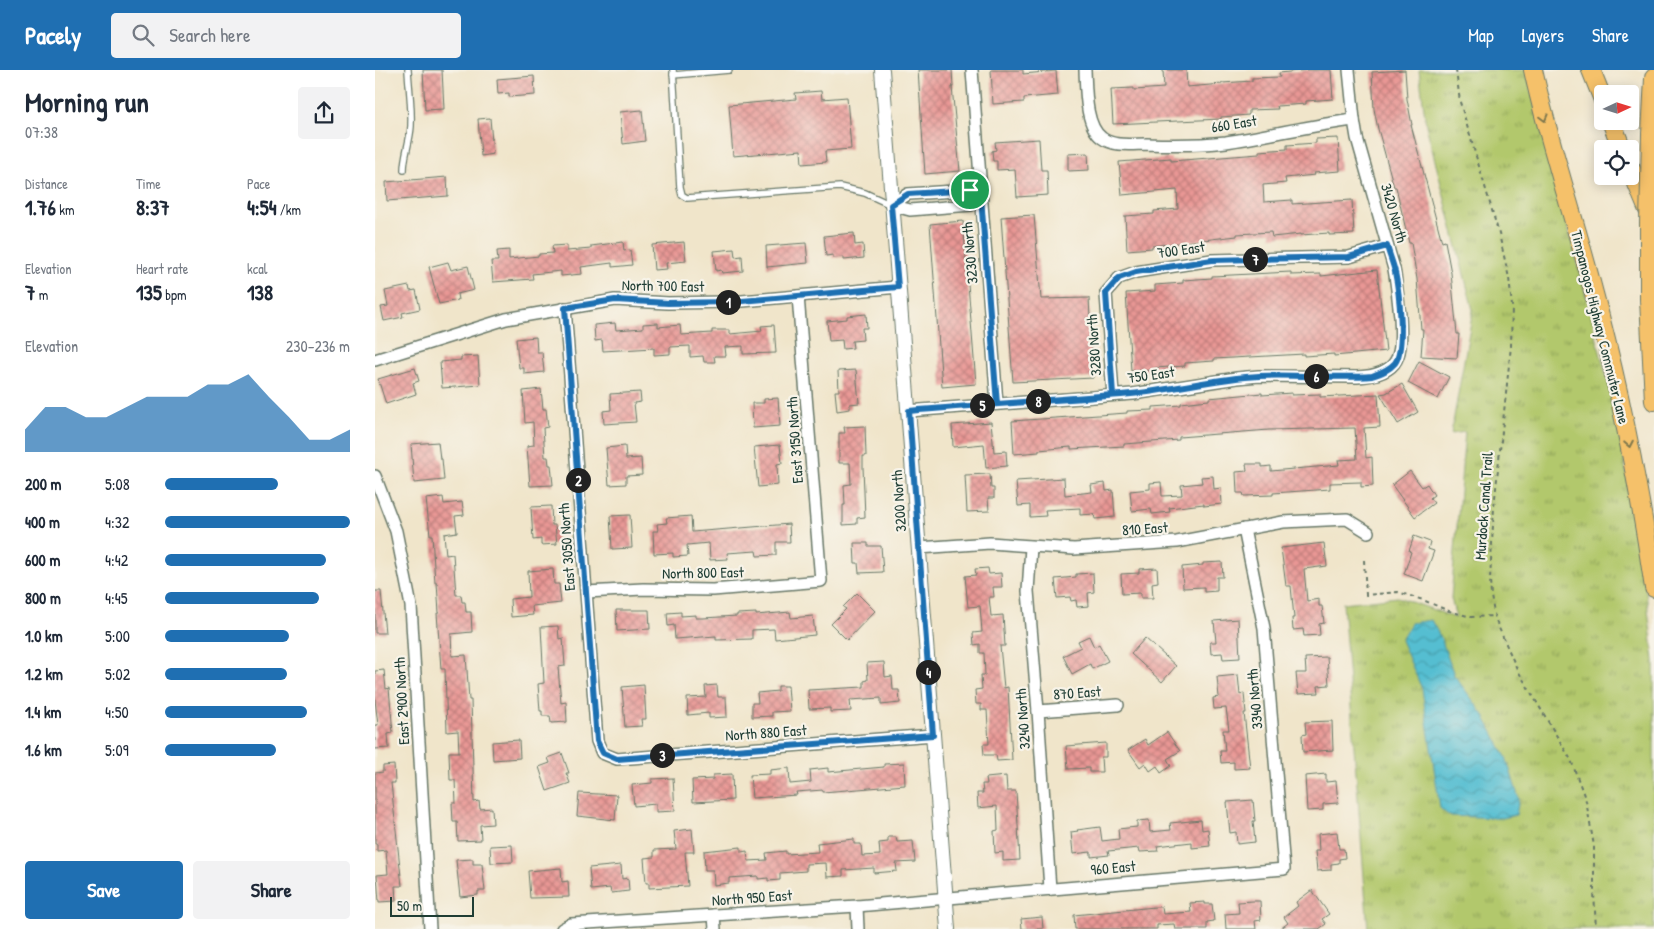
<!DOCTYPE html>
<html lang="en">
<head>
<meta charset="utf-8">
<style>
  body { margin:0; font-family:"Patrick Hand",sans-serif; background:#f2f2f3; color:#1f2937; height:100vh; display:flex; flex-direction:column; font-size:19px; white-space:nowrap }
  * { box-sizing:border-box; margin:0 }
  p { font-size:16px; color:#747a83 }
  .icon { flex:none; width:28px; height:28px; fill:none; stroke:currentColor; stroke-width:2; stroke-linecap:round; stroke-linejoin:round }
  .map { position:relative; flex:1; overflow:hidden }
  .details { display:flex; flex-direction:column; background:#fff; width:375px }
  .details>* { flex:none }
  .needle { width:32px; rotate:86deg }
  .buttons { position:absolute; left:1219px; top:15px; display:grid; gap:10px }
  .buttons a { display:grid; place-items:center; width:45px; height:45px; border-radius:5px; background:#fff; box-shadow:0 2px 12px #0003; font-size:25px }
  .scale { position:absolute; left:15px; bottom:12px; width:84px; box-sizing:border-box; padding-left:5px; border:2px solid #1f3d34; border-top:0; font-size:14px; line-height:18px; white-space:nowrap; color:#1f3d34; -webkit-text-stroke:4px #f7f3e8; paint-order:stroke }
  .pin { position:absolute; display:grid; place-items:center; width:42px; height:42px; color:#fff; margin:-21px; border:2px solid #fff; border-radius:50%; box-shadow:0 1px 5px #0007 }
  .km { position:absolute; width:25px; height:25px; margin:-12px; border-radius:50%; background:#222; color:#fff; font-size:14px; line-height:25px; text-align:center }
  .round { display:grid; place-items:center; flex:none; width:52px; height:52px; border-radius:5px; background:#f2f2f3 }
  .summary { display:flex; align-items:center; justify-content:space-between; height:85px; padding:0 25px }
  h1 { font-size:28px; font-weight:700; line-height:38px }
  .metrics { display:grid; grid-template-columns:repeat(3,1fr); gap:8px; height:85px; padding:5px 25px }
  .metrics div { display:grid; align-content:center }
  .metrics b { font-size:21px; font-weight:700 }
  .metrics small { font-size:14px; font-weight:400 }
  .metrics p { font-size:14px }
  .chart { height:140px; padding:10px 25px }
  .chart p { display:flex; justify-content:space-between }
  .chart svg { width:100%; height:90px; margin-top:5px; fill:#1f6fb2; opacity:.7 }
  .button { display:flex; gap:10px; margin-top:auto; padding:10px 25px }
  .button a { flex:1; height:58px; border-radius:5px; background:#1f6fb2; color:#fff; font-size:20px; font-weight:700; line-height:58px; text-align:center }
  .button a+a { background:#f2f2f3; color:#1f2937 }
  ul { padding:0 25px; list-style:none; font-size:16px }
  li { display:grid; grid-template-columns:80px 60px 1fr; align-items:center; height:38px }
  li i { height:12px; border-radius:6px; background:#1f6fb2 }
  header { display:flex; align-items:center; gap:30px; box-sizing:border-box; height:70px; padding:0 25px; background:#1f6fb2; color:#fff }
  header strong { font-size:24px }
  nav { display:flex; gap:28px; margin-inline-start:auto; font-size:18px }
  .search { width:350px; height:45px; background:#f2f2f3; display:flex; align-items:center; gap:12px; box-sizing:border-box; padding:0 18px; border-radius:5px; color:#747a83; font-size:19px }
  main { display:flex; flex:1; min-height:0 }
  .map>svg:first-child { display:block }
  .grass { fill:url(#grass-tufts); stroke:#688250 }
  .water { fill:url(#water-waves); stroke:#3a7e82 }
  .building { fill:url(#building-cross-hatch) }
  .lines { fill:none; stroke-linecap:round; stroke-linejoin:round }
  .service-casing { stroke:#687868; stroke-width:8 }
  .minor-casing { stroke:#687868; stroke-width:14 }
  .tertiary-casing { stroke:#687868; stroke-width:16 }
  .primary-casing { stroke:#687868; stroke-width:20 }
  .path { stroke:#687868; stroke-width:2; stroke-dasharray:4 4; stroke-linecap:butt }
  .service { stroke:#fff; stroke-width:5.5 }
  .minor { stroke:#fff; stroke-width:11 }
  .tertiary { stroke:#fff; stroke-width:14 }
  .primary { stroke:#f5c16b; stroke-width:18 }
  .primary-bridge-casing { stroke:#687868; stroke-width:20; stroke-linecap:butt }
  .primary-bridge { stroke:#f5c16b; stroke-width:18 }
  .oneway { stroke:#7f784d }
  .route-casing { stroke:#fff; stroke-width:10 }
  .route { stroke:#1f6fb2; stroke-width:6 }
  .labels { text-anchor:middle; stroke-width:4.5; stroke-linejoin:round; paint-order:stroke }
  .street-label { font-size:15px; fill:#1f3d34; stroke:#f7f3e8 }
</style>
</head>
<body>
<header>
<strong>Pacely</strong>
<div class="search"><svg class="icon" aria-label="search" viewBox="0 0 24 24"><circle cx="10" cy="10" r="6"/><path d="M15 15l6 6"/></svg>Search here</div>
<nav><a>Map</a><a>Layers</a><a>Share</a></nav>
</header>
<main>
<section class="details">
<div class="summary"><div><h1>Morning run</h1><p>07:38</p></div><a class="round"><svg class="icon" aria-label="share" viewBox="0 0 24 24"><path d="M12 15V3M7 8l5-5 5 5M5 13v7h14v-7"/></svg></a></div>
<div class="metrics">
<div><p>Distance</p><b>1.76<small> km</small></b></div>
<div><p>Time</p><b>8:37</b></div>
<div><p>Pace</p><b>4:54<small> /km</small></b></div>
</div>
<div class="metrics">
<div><p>Elevation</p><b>7<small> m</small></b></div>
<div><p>Heart rate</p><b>135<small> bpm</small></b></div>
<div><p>kcal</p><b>138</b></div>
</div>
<div class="chart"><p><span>Elevation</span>230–236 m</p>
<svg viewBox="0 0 160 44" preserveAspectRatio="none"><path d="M0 44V33L10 22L20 22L30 27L40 27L50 22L60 17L70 17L80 17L90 11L100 11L110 6L120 17L130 27L140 38L150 38L160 33V44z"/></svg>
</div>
<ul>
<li><b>200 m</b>5:08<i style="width:61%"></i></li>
<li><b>400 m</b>4:32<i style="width:100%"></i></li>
<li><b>600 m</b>4:42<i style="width:87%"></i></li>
<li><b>800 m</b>4:45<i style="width:83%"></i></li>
<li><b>1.0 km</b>5:00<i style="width:67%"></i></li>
<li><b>1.2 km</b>5:02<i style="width:66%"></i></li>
<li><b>1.4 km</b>4:50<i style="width:77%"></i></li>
<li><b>1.6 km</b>5:09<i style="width:60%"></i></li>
</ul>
<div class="button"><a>Save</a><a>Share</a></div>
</section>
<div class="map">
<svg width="1279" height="859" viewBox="0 0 1279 859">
  <defs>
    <pattern id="grass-tufts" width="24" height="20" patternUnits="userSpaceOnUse" patternTransform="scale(1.25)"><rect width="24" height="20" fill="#b2c86c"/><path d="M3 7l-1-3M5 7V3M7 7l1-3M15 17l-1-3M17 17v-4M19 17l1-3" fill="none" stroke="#90a45a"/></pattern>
    <pattern id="water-waves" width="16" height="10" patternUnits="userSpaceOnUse" patternTransform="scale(1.25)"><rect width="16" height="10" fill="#55bed1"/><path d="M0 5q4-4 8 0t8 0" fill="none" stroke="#469caa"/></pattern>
    <pattern id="building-cross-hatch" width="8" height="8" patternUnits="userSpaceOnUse" patternTransform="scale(1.25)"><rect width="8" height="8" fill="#e99794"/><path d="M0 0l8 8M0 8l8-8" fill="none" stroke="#bc7c7a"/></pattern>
  </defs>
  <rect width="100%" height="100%" fill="#f7f3e8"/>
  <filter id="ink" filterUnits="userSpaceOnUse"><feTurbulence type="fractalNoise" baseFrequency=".02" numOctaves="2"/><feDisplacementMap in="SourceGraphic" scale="10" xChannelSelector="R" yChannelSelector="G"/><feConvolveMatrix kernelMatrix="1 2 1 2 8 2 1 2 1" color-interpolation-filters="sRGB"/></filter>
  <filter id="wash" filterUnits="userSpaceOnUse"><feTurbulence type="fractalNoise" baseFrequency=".0096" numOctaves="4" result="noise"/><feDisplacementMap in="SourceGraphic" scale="20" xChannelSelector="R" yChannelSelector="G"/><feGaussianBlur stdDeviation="1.12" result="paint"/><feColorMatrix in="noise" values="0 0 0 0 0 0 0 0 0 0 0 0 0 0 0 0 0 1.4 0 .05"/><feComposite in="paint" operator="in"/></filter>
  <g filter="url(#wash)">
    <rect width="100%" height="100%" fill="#f0e5ca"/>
    <path class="grass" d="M1044,0H1151L1211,226L1241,345L1268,496L1279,591V859H993L968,533L1023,527L1081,548L1076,528L1090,362L1076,364L1098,240L1051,55Z"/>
    <path class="water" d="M1056,550L1066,568L1079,605L1108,644L1131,687L1144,729L1141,745L1128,748L1074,746L1065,738L1047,619L1026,570L1036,553Z"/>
    <g id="blocks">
      <g class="building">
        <path d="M48,0H67L69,39L50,40Z"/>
        <path d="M543,0H577L578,17H577L585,101L550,104Z"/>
        <path d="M616,0H648V4L681,1L683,25L649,28V32L618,34Z"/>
        <path d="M788,0H811L812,17L847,14V13L877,11V8L905,7L904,3L933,0H956L958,29L931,31V34L902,36L903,39L874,40V45L846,47V49L738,54L736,19L759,18V20L789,18Z"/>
        <path d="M1030,0L1032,29L1037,55H1036L1067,172L1070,171L1076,203L1082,264H1084L1082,288L1046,286L1048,259H1046L1042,209L1036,173H1034L1021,117H1019L1003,59L999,39L997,2Z"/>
        <path d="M159,6L160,25L134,27V23L123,24L122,9Z"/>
        <path d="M446,21L447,29L472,27L476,79L450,81L451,92L427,94L426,80L358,86L354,35L421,29L420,23Z"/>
        <path d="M267,40L270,71L248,74L245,42Z"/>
        <path d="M115,48L118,84L106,86L103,49Z"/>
        <path d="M963,68L965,101L939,103L940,105L910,108L911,113L888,115L889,132L917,130V134L977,130L979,164L954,165V163L926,165V164L897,167L896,162L862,164V166L777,176V178L752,180L750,146L779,144V141L803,139L802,120L747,125L744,92L796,88V91L884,84V81L912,79V75L941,73V69Z"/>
        <path d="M664,69L666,100H672L673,125L642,127L640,99L622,100V91H618L617,81L621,80L620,72Z"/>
        <path d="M713,83L714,100L693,101V84Z"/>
        <path d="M72,107L73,126L12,131L11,112Z"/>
        <path d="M659,145L666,229L714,228L718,308L638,312L626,147Z"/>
        <path d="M588,151L601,314L567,317L555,154Z"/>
        <path d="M479,163L480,175L488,174L489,188L469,190V187L458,188V185L451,186L449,166Z"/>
        <path d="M248,172L249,181L255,180L257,195L237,197V193L206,197L207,204L186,206V201L157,204L158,209L118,212L116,191H123L122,181L134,180V189L164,186V184L178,183L177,176L192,175V181L216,179V176Z"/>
        <path d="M309,172L311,191L291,193L292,199L279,200L277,175Z"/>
        <path d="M431,173L433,193L392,197L391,176Z"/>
        <path d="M359,179L360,187L367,186L368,201L347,203L346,200L341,201L339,181Z"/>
        <path d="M73,192L76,200L93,196L99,220L82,224L83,230L64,234L54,197Z"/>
        <path d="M1002,200L1011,281L959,286V284L929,286V284L839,289V291L810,293V296L780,298V300L756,301L751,223L780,221V215L808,213V210L837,208V206L916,202V205L946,204V206Z"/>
        <path d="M34,216L35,221L41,220L45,239L27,243L28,247L9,251L6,237L13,236L10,221Z"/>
        <path d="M491,244L492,258H487L488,270L477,271L478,278L468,279L467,270L454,271L452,251L472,249V246Z"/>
        <path d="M240,253L241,260L268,258V254L283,253V257L305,255L306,265L337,263V260H355V264L387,261L386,256L399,255L401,283L368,284V276L350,277L351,286H339L340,292H329L328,286L315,287V276L295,277V284L279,285V278L228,281L227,270L220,271L219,255Z"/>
        <path d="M161,267L162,282H167L169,302L149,304V298H144L141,269Z"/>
        <path d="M103,286L105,315L67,318L65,292L86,290V287Z"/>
        <path d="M1044,291L1074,307L1063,329L1033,313Z"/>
        <path d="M40,298L44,311L38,313L41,324L11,334L3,309Z"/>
        <path d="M481,300L484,333L475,334V339L462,341L460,321H464L463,301Z"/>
        <path d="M1027,314L1043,342L1023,354L1005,324L1011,323Z"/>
        <path d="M166,319L168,339H171L173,357L168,358L170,387H173L174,395H176L178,415L155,416L152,376L159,375L158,352L150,353L148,321Z"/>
        <path d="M265,322L266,332L259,333L261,352L229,354L228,341L236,340L235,324Z"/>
        <path d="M887,323V325L917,323V325L945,324V327L1003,324L1005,357L989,358L991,388L997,387L998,416L986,417V412L955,413V419L898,423V425L869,426L868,423H862L861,402L872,401L871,394H887V397L896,396V401L964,395L963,390L982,389L980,358L894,360L804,367V370L749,374V376L696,379V377L664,380V382L639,384L637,351L752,343V341L778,340V337L806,335V333L834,330V328Z"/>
        <path d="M403,328L405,356L378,358L377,333H389V329Z"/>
        <path d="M616,352L619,382L631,381L632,396L611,398L609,374L578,377L577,355Z"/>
        <path d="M490,356L491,386H488V397L490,447L482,448V454L468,455V435H470L469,415L476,414L475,393H464V363H470L469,357Z"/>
        <path d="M63,372L65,389H67L69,410L39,413L36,374Z"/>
        <path d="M405,375L407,393L402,394L403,415L383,417L379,377Z"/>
        <path d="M250,376L251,389L266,388L267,405L251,406V414L234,415L231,378Z"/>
        <path d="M1035,401L1047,417L1052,414L1059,425L1055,428L1059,433L1040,447L1017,415Z"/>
        <path d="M615,404L616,418H619V428H613L614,441L592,442L590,405Z"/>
        <path d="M838,406L839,419L846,418L847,434L829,436V434L794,438L795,442L777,444L776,439L757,441L755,421L775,419V413L786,412L787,426L807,425L806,415L827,413L826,407Z"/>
        <path d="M689,408L690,425L717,422L716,415L730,413L731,421L738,420L740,447L720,449L719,444L705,445V438L670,440L671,446L655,447V435L643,436L641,411Z"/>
        <path d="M68,427L69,434L87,432L89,445L80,446L82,462L69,464L71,485L78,484L81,525H86L87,532H90L91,542H96L97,562L76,564L77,586L91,585L94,630H96L99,732L104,731L105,739L117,738L118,754L105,755L106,770L83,771L82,752H78L77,733H81L80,710H75L74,682H84L83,661L72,662L70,599H66L62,543H64L62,513H60L57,465H55L51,429Z"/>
        <path d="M176,436L177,455H180L182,474L166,475V469L158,470L156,437Z"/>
        <path d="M255,445L257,478L237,479L235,446Z"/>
        <path d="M316,446L317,462L414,454L415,472H401V485L382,486L381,481L352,483L353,489L335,490L334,473L312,475L313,486L298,487V483L279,484L278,461H283L282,454L292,453L291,448Z"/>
        <path d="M1039,466L1055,472L1053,479L1059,481L1048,511L1029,504L1036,482L1034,481Z"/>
        <path d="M479,473H493V476H506L508,502L484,503L483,493H480Z"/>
        <path d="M949,473L952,496L929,499L932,531L944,529V536H947L949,553L944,554L945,565L929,566L928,559L918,560L917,548H919L916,516H911L906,478Z"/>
        <path d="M847,492L848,507H842V521L829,522V517L808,518L807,497L828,495V493Z"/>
        <path d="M613,498L614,504L626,503L627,517H618L619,527H614L616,546L628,545L630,576H625L629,618L633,617L637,690L622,691L621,685H609L608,674H614L612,640H606V634H601L600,620L607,619L606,605H610L609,583H605V574L599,575L598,563L607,562L605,536L593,537L590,506L601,505L600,499Z"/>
        <path d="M782,498L783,512L777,513L778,528H766V523L747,524L746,504L764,503V499Z"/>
        <path d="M178,499L179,514H184L186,533L157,536L158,545L136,547L135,529L154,527L153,501Z"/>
        <path d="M718,503L719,522L713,523L714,536L702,537L701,530L696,531L695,527L682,528L680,509L701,507V504Z"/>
        <path d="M0,521H6L10,563H0Z"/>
        <path d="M482,523L500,541L472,570L456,554L471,539L468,537Z"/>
        <path d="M241,540H274L275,559L242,561Z"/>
        <path d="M306,542V546L321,545V548H328L362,546V544L381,543V545L415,542L416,548L438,546L440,565L400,569L399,559L377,560V569L341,570V566L300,569L299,555L293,556L292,543Z"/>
        <path d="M863,549L865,588L848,589L847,583L836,584L835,572H841L839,551Z"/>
        <path d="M183,556L184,569L188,568L190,596L183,597L186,633L191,632L192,652L176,653L175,646H167V641H165L163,614L169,613L166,557Z"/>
        <path d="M714,566L719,577L724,574L733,591L717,599L715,594L697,604L688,586L706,577L703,571Z"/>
        <path d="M770,568L801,596L787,612L756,584Z"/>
        <path d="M952,587L954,615L943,616L944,623L923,624L921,603H931L930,588Z"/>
        <path d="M509,592L510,607L517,606L518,620H524L525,633L506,635V628L475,630L476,641L455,642V638L434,639L433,620L489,617V611L493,610L492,593Z"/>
        <path d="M9,600L11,619L14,618L18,663L13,664L14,678L0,679V655H3L0,630V601Z"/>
        <path d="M863,605L865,625L869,624L871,643H869L875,698L859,699V692L846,693L845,681H850L848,660H854L851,638L839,639L838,628L844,627L842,607Z"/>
        <path d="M269,615L271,649H266L267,656L250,657L247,617Z"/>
        <path d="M342,615L343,627H351L352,647L334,648V643L313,645L312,628L331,627L330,616Z"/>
        <path d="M403,616H413L415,641L397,642V646L377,647V633H383L382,623L403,621Z"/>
        <path d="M957,651L958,680L928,682L927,665L931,664L930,652Z"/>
        <path d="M792,662L805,681L792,689L796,696L786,703L782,696L775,701L770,693L765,697L753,680L770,669L773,675Z"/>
        <path d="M144,670L145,688L118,690L117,672Z"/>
        <path d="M731,673V687H726L727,702H714V698L693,699L691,676Z"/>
        <path d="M187,683L194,703H191L195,713L172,721L164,697L175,693L173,688Z"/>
        <path d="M529,693L530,715L448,722V720L421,722L422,725L377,728L375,705L395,704V700L414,698L415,714L436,712L435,700L453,698V702L509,697V694Z"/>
        <path d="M19,695L20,713H16L27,816H20L21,831L4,832L2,805L13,804L11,780L2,781V774H0V703L8,702V696Z"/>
        <path d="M357,704L358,730L318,732L317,710L338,709V705Z"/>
        <path d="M951,704V712L961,711L963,733L948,734V740L932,741L930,706Z"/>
        <path d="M631,706L632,721H641L645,790L628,791V782L620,783L619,761L623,760L622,736L603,738L602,723H608L607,714H612L611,708Z"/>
        <path d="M298,708L300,741L281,742V734L259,736L257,715L277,713V709Z"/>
        <path d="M204,723L242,725L240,750L202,746Z"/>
        <path d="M878,730L880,751H878L880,772L862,774L861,762L855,763L852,732Z"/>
        <path d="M774,750L775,762L796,760L795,753L826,750L827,760L833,759L835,776L817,778V772L782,776L783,781L765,782L764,778L733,781L734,785L716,787V782L698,784L696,762L703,761L702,760L725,757L727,771L744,769L743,759L762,757V751Z"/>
        <path d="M317,759L319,782H310L313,816L274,818V813H271L269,788L279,787V780L301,779L299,761Z"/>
        <path d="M962,762L964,779H969L970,788L964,789V793L956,794V800L942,801L940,781H944L943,764Z"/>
        <path d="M513,767H521L522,772L538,771L540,792L521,793L522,801L499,803V798L468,800V806L452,807L451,793L431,794V801L405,803V810L393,811V808L383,809V806L354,808V813L339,815L338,800H330L329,781L366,777V782L372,781L373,791L392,790L391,783L411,781V784L443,782L442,773L479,769V774H486L487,786L505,785L504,773L513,772Z"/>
        <path d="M137,775L138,792L116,793L115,776Z"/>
        <path d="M98,789V794H107L110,821H103V825L85,827L81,790Z"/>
        <path d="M246,795L247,809L253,808L254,821L236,823L235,818L216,820L214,798Z"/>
        <path d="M186,798L187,812L193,811L194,827L155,828L153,801Z"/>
        <path d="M937,820L954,844L947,849L951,854L944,859H905L913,853L909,847L923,836L921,832Z"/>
        <path d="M878,831H885L886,850L880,851L881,859H851L850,844L864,843L863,832Z"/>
        <path d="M830,832V834H837L839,851L832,852V859H800L799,854L782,855V859H700L699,845L780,837H787L788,844L816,842L815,833Z"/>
        <path d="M667,847L668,859H647L646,849Z"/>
      </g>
    </g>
  </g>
  <g filter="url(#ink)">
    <use href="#blocks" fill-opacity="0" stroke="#687868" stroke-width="1"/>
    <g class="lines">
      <g class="service-casing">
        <g id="service">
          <path d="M298,0L305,117L307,125L312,128L465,117L490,123L516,135"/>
          <path d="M298,5L354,0"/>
          <path d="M29,100C29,85 35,72 36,56C37,38 34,18 33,0"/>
        </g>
      </g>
      <g class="minor-casing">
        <g id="minor">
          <path d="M597,0L622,334"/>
          <path d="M710,0C711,19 710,56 727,68C739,77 758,74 771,74C798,75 825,75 851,72C894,66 936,55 979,50"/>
          <path d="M595,120L606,127L596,135L535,140L516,135L533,124Z"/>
          <path d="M190,238L222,671L227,683L242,689L558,665"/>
          <path d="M0,290L131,249L240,230L293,233L356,232L523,217"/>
          <path d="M738,325L731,223L744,208L761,202L837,190L974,187L1012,176"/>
          <path d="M533,341L758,324L862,308L884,306L982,307C1027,305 1027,284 1025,246C1023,230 1022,215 1019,199L982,68L979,50L974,0"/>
          <path d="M0,406L21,461L36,536L55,859"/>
          <path d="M656,477L653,521L663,641L675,819"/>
          <path d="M544,478L615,473L699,479L802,472L908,452L972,449L993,462"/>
          <path d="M211,522L268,519L338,520L446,511L423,226"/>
          <path d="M663,641L743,635"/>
          <path d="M482,836L483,859"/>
          <path d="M339,845L340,859"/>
          <path d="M187,859L196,854L482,836L909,799L889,558L869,459"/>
        </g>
      </g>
      <g class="tertiary-casing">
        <path id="tertiary" d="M507,0L573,859"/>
      </g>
      <g class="primary-casing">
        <g id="primary">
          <path d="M1158,0C1174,73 1198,144 1217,216C1244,315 1264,416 1279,518"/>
          <path d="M1216,0L1228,30"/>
          <path d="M1236,51L1247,79"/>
          <path d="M1276,64L1279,8"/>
          <path d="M1255,97L1275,145"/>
          <path d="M1274,229L1279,331"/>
        </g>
      </g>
      <g class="path">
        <path d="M1081,0L1085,32L1124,164L1134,208L1137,236L1136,276L1119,437L1115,509L1116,526L1120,549L1142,599L1196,690L1211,731L1219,776V822L1221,859"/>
        <path d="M989,490L991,525L1023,522L1048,530L1074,541L1096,547L1119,546"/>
      </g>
      <use href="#service" class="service"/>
      <use href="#minor" class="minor"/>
      <use href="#tertiary" class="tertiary"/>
      <use href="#primary" class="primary"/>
      <g class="primary-bridge-casing">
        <path id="primary-bridge" d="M1274,229V154L1276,64"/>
      </g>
      <use href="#primary-bridge" class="primary-bridge"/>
    </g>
    <defs><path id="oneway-chevron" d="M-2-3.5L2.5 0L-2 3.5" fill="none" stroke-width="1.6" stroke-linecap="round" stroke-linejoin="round" transform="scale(1.25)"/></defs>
    <g class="oneway">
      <use href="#oneway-chevron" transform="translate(1169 48) rotate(75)"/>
      <use href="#oneway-chevron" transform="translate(1254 374) rotate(79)"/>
    </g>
  </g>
  <g class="lines" filter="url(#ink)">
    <g class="route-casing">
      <path id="route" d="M595,120L533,124L516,135L523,217L356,232L293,233L240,230L190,238L222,671L228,683L242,689L558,665L534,341C608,334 682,331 756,324C799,320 841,308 884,306C921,304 959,309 997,306C1006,303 1014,300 1020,293C1031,278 1024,221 1020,202C1018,193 1014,184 1012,176L974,187L837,190L761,202L744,208L731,223L738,325L622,334L606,127L595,120"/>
    </g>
    <use href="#route" class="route"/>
  </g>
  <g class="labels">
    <g class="street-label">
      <text transform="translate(859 54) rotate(-9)" y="5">660 East</text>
      <text transform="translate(1019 143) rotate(74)" y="5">3420 North</text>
      <text transform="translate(806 180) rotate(-8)" y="5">700 East</text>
      <text transform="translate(595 183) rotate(-95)" y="5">3230 North</text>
      <text transform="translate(288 216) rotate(1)" y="5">North 700 East</text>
      <text transform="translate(1225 257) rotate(76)" y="5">Timpanogos Highway Commuter Lane</text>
      <text transform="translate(719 275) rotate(-94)" y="5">3280 North</text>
      <text transform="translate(776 305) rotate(-8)" y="5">750 East</text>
      <text transform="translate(420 370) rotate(-94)" y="5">East 3150 North</text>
      <text transform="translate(524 431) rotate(-94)" y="5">3200 North</text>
      <text transform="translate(1109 436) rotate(-86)" y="5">Murdock Canal Trail</text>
      <text transform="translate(770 459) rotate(-4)" y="5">810 East</text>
      <text transform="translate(192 477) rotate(-94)" y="5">East 3050 North</text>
      <text transform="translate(328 503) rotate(-1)" y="5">North 800 East</text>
      <text transform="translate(702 623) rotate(-4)" y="5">870 East</text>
      <text transform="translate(880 629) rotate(-95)" y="5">3340 North</text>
      <text transform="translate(27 631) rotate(-93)" y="5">East 2900 North</text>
      <text transform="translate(648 649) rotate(-94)" y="5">3240 North</text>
      <text transform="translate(391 663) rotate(-4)" y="5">North 880 East</text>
      <text transform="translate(738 798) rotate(-5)" y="5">960 East</text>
      <text transform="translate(377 828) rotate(-4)" y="5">North 950 East</text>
    </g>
  </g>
</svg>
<div class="buttons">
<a><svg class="needle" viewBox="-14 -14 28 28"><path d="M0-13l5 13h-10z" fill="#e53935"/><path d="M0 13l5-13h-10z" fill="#747a83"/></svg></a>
<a><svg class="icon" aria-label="locate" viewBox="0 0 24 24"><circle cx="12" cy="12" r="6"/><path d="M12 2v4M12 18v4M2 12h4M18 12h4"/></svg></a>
</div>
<div class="scale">50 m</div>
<div class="pin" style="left:595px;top:120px;background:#1e9e55"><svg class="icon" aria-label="arrive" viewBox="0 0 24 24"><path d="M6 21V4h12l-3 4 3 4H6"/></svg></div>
<b class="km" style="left:353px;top:232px">1</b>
<b class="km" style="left:203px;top:410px">2</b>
<b class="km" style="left:287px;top:685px">3</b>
<b class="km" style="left:553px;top:602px">4</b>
<b class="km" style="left:607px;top:335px">5</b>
<b class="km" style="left:941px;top:306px">6</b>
<b class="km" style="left:880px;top:189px">7</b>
<b class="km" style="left:663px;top:331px">8</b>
</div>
</main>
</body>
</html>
